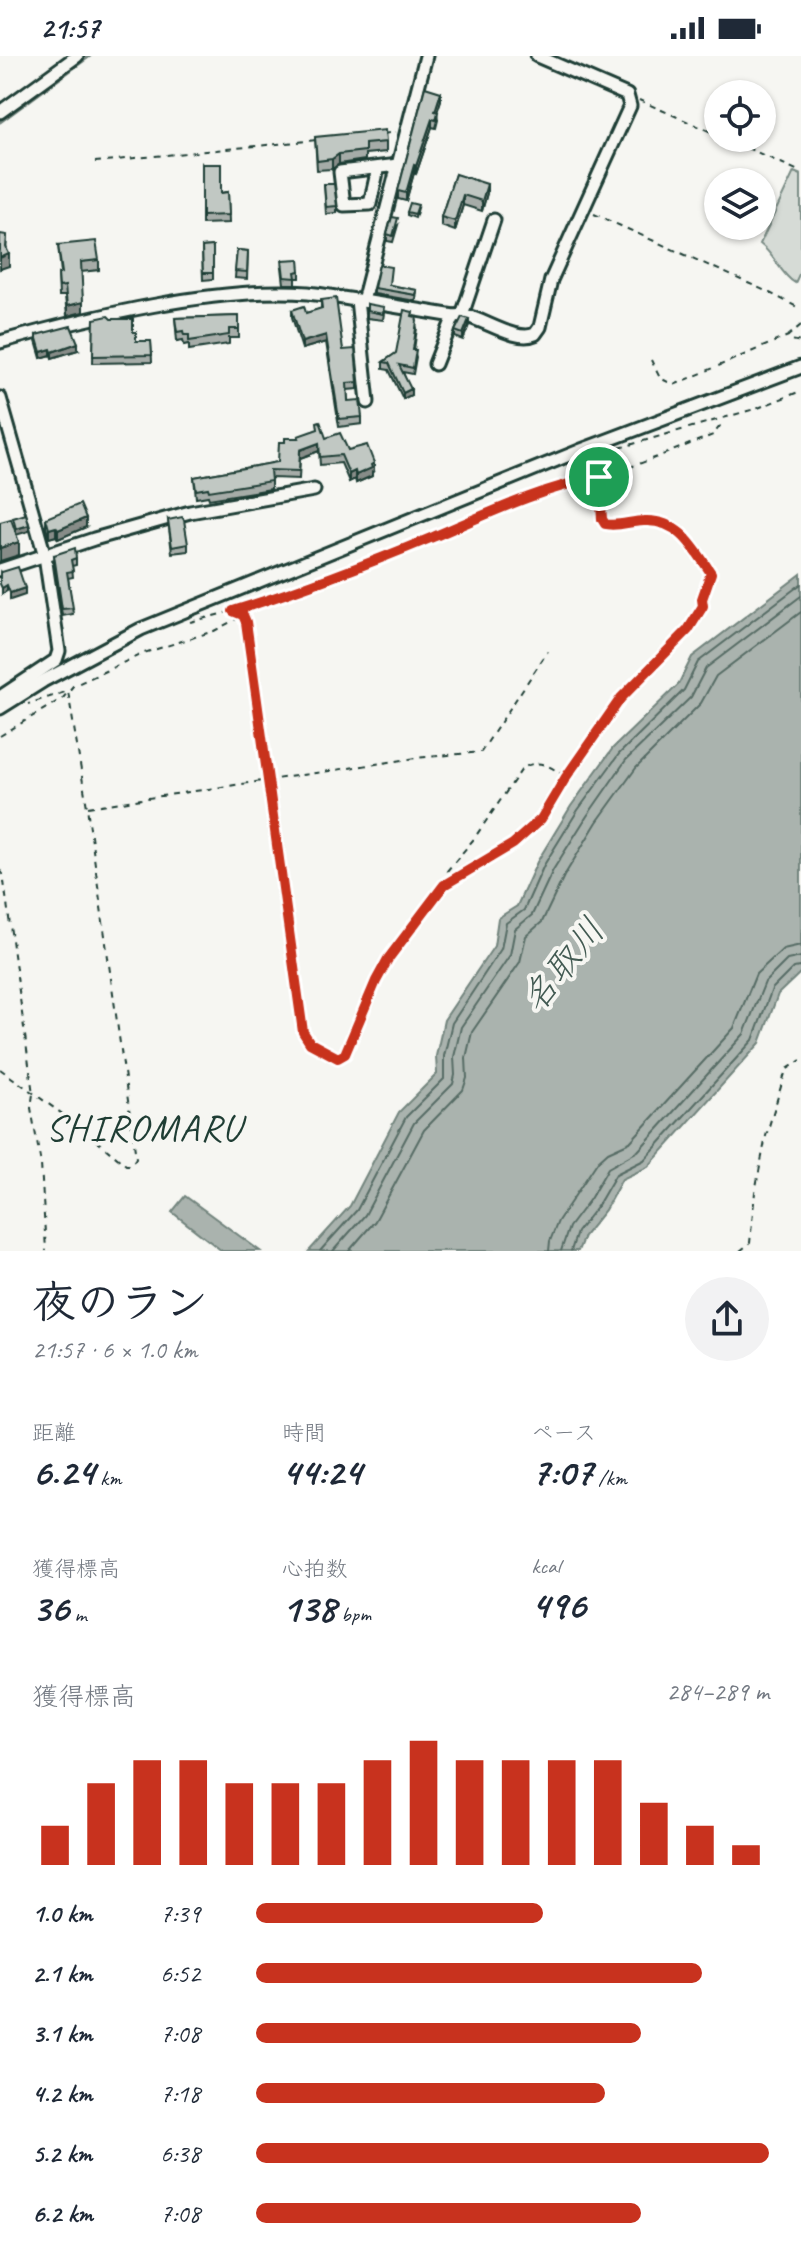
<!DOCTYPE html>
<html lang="ja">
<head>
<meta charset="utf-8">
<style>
  body { margin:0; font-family:Caveat,"Klee One",sans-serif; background:#f2f2f3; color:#1f2937; height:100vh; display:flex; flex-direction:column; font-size:30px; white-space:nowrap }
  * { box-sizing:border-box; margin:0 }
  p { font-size:26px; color:#747a83 }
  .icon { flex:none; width:44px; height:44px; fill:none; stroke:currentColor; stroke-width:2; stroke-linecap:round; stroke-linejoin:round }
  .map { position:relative; height:1195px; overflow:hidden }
  .side { display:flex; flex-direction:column; background:#fff; flex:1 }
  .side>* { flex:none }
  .tools { position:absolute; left:704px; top:24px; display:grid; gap:16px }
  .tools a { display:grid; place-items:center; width:72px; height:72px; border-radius:50%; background:#fff; box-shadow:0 2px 6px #0004; font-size:40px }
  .pin { position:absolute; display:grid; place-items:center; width:68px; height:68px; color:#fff; margin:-34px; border:4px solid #fff; border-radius:50%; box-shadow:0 2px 8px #0007 }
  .round { display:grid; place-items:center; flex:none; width:84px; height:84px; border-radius:42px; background:#f2f2f3 }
  .head { display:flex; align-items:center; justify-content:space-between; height:136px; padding:0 32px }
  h1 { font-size:44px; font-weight:800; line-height:60px }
  .metrics { display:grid; grid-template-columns:repeat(3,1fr); gap:12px; height:136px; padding:8px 32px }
  .metrics div { display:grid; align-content:center }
  .metrics b { font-size:40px; font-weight:800 }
  .metrics small { font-size:22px; font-weight:400 }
  .metrics p { font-size:22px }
  .chart { height:224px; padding:16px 32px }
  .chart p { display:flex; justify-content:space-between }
  .chart svg { width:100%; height:144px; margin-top:8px; stroke:#c8321e; stroke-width:6 }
  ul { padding:0 32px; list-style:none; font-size:26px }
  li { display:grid; grid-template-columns:128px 96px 1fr; align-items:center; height:60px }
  li i { height:20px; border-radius:10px; background:#c8321e }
  .status { display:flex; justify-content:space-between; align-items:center; height:56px; padding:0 40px; background:#fff; direction:ltr }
  .status svg { height:22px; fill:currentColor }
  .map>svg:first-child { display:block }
  .green { fill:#d6dbd6; stroke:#7a8c85; stroke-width:2 }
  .water { fill:#aab3ae; stroke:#72847d; stroke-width:2 }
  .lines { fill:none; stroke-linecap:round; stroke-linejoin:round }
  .shore { stroke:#576c65; stroke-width:2 }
  .stream { stroke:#72847d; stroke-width:3 }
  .minor-casing { stroke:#1f3d34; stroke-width:17 }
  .path { stroke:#1f3d34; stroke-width:2; stroke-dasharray:6 6; stroke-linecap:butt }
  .minor { stroke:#f6f6f2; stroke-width:11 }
  .wall { fill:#a6aca8; stroke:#1f3d34; stroke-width:2 }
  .shaded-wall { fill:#878c88; stroke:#1f3d34; stroke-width:2 }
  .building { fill:#c1c8c3; stroke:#1f3d34; stroke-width:2 }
  .route-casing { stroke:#fff; stroke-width:16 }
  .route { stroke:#c8321e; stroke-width:10 }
  .labels { text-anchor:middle; stroke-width:8; stroke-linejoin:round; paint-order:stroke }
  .water-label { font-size:36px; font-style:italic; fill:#425a52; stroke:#f6f6f2 }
  .quarter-label { font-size:38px; letter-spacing:2px; fill:#1f3d34; stroke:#f6f6f2 }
</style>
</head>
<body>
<div class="status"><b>21:57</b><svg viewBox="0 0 49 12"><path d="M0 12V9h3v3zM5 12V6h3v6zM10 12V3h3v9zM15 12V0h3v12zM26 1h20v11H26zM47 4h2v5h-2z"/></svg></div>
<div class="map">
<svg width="801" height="1195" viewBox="0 0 801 1195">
  <rect width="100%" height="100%" fill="#f6f6f2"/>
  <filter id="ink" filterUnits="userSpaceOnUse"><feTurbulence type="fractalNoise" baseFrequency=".0125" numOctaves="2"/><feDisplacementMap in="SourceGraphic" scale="16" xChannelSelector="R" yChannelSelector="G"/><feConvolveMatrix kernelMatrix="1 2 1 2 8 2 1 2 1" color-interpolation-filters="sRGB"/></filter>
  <g filter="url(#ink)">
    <path class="green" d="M794,116L801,119V214L795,227C781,219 775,199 760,188Z"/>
    <g class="water">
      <path d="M801,518V916L778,938L760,987L648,1111L622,1123L605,1154L584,1180L578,1195H309L350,1150L399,1056L437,1018L436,1000L444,964L494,890L498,862L517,850L537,806L571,750L613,692L678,629L692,601Z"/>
      <path d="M185,1140L260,1195H222L172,1156Z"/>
    </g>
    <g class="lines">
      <g class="shore">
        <path d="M320,1195L357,1154L406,1061L444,1023V1000L452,967L501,893L506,867L524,854L544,809L578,754L619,698L684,634L698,606L801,528"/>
        <path d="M333,1195L365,1159L414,1067L453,1028L455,1019L454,1001L461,971L510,899L515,873L532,859L553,814L587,760L626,704L691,641L706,612L801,540"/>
        <path d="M349,1195L375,1165L424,1074L463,1034L467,1022L466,1002L472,976L520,906L526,880L542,866L564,820L597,766L636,712L701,647L716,620L801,556"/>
        <path d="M549,1195L550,1185L558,1165L598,1105L608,1096L630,1086L734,972L756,918L783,893L801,889"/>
        <path d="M561,1195L569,1171L590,1143L608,1112L638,1095L744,978L765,926L787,904L801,901"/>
        <path d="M571,1195L577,1176L598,1149L616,1118L644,1104L753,984L772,933L793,912L801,911"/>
      </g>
      <path class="stream" d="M0,66L90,0"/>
      <g class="minor-casing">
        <g id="minor">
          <path d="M426,0L363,245L454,260L435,308"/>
          <path d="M0,56L77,0"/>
          <path d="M378,112L370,148L344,149L340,116L398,109"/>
          <path d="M357,244L368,346"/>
          <path d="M462,259C483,262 516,287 535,278L540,271L551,224L630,50L627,39L537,0"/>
          <path d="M455,260L462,259L494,164"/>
          <path d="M0,286C90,261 216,230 308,237C327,239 345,243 363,245"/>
          <path d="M0,342L45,500L59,595L56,604L0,641"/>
          <path d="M0,514L94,483L190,456L314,434"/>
          <path d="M0,652L43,625L141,573L579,395L801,311"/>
        </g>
      </g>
      <g class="path">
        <path d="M639,44L718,79"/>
        <path d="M383,78L396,76"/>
        <path d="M725,82L801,116"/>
        <path d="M95,106L317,84"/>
        <path d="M594,158L768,236L801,253"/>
        <path d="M801,269L788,280L791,284L801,286"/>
        <path d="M651,304L660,322L674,329L788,280"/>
        <path d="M619,392L758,352L801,335"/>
        <path d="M234,554C332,525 423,481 518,445C545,435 572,429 599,421C638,410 676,393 713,379L720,370L717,365"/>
        <path d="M190,566L233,555L243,559L246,566L303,976L310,987L338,1002H342L388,903L444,829L513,788L541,763L566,721L621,642L688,574L703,550L702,543L711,517L684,478L660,466L605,468L602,463L599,421"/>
        <path d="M0,680L63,642L73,630L144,597L214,575L242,560"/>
        <path d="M88,751L416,702L481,696L548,595"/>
        <path d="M0,814L3,818L33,1038L31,1052L41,1108L46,1195"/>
        <path d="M444,827L447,815L473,784L522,713C538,701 551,711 566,721"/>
        <path d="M0,1013L68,1062L126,1109H131L136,1102L87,751L68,635L28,648"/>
        <path d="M740,1195L750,1187L755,1136L766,1080L786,1014L801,1004"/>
      </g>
      <use href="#minor" class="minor"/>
    </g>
    <g class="wall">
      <path d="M441,44L437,55L438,64L436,72L432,71L416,118L414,117L406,145L398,143V135Z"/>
      <path d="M315,81L386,86V96L365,98V104L339,108L332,113L317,114Z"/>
      <path d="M202,108L221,137L228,136L229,167L202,168Z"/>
      <path d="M455,118L487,137L482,155L463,149L455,175L441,170V161Z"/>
      <path d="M324,128L337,150V157L326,158Z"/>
      <path d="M418,152L415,162L407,159V156Z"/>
      <path d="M398,169L393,186L387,185V178Z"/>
      <path d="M58,189L99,204V214L81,216L83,256L67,260L65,240H59L58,218L61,217Z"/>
      <path d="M213,190V223L203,224L202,191Z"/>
      <path d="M237,194L248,195L247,223L235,222Z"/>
      <path d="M282,211L300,215V222H296V228H284Z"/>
      <path d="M390,229L417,234L416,245L374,238V232Z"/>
      <path d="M321,244L358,326V333L347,334L348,345L362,361V368L339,371L326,286L302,293L292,261V254L306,257L321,253Z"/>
      <path d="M367,248L384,257L383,264L367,262Z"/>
      <path d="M239,260V282H229V288L189,294V288L184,289L183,284L177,285L175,262Z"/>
      <path d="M413,260L417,272L414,294L416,301L413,318L403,316L411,339L403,343L389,314L383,313V306L396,297Z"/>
      <path d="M94,263H111L133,276L136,285H151L152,306L93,307Z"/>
      <path d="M469,269L463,284L455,281V275Z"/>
      <path d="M36,279L78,294L52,302L51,299L41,302L36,285Z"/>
      <path d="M326,382L348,394L374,415L372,416V420L356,427L355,423L349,426L341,407L320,409L319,395L300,402L299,423L271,422V433L209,443L208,440L196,442L194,421L278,406Z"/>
      <path d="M46,462L86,471L58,483L56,480L49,482L46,471Z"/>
      <path d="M168,464L188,488V495L172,497Z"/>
      <path d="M54,499L76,502V509L72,510L73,521L68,522L73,558L62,560Z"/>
    </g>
    <g class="shaded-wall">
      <path d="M441,36V44L435,63V55Z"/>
      <path d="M432,63V71L416,118V110Z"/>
      <path d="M339,98V108L332,113V103Z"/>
      <path d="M414,109V117L406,145V137Z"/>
      <path d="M487,128V137L482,155V145Z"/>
      <path d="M463,139V149L455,175V165Z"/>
      <path d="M7,179L6,199L9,198V210L0,213V202Z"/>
      <path d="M83,246V256L67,260V250Z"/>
      <path d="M469,263V269L463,284V278Z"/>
      <path d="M326,279V286L302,293V286Z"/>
      <path d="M78,287V294L52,302V296Z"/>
      <path d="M51,293V299L41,302V296Z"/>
      <path d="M411,333V339L403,343V337Z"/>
      <path d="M319,387V395L300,402V394Z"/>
      <path d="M374,407V415L372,416V420L356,427V419Z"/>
      <path d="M355,415V423L349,426V418Z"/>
      <path d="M86,462V471L58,483V474Z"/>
      <path d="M29,469V475L16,479V473Z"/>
      <path d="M56,471V480L49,482V473Z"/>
      <path d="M19,486V499L0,505V492Z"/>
      <path d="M7,529V535L2,538V532Z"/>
      <path d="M25,532V539L10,544V537Z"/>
    </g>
    <g class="building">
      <path d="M425,31L441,36L435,55L438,56L436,64L432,63L416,110L414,109L406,137L398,135Z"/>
      <path d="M385,74L386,86L365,88V95L339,98L332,103L317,105L315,81Z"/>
      <path d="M202,108H221V137L228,136L229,159L202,160Z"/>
      <path d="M455,118L487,128L482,145L463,139L455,165L441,161Z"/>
      <path d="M324,128H334L337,150L326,151Z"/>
      <path d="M410,147L418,149L415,158L407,156Z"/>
      <path d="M392,161L398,162L393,180L387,178Z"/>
      <path d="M0,178L7,179L6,191L9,198L0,202Z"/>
      <path d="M96,185L99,204L81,206L83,246L67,250L65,230L59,231L58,218L62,217L58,189Z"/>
      <path d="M213,190V217H203L202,191Z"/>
      <path d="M237,194L248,195L247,216L235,215Z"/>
      <path d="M299,203L300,215L295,216L296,222L284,221L282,204Z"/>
      <path d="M379,209L391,211L389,229L417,234L416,239L374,232Z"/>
      <path d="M336,242L343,294L355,293L358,326L347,327L348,345L360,344L362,361L339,363L326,279L302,286L292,254L304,250L306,257L322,252L321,244Z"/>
      <path d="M367,248L384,251L383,258L367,255Z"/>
      <path d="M404,254L413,256L412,260L416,261L417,265L413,294H416L413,312L399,309L411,333L403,337L389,307L383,306L396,297Z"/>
      <path d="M108,260L111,263H133V276H136V285H151L152,299L93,300L94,263Z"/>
      <path d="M239,260V273H229V279L189,285V279H184L183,275L177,276L175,262Z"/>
      <path d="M462,261L469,263L463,278L455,275Z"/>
      <path d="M71,270L78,287L52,296L51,293L41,296L36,279Z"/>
      <path d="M320,365L326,382L340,377L348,394L367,389L374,407L371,409L372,412L356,419L355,415L349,418L341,399L320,401L319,387L300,394L299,415L270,414L271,425L209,435L208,432L196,434L194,421L278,406L279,386H285V382H299L298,380L318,373L317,366Z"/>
      <path d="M80,448L86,462L58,474L56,471L49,473L46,462Z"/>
      <path d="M26,458L29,469L16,473L13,462Z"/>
      <path d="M182,461L184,464L188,488L172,491L168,464Z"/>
      <path d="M11,463L19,486L0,492V466Z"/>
      <path d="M75,492L76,502L71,504L73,515L67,516L73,552L62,553L54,499Z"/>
      <path d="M18,511L25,532L10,537L7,529L2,532L0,528V515L2,516Z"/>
    </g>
  </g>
  <g class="lines" filter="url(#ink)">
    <g class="route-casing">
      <path id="route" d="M599,421L602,463L605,468C618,471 631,465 644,465C679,463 694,492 711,517L702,543L703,550L688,574L621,642L566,721L541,763L513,788L444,829L388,903L376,925L345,998L338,1002L310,987L303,976L246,566L243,559L233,555C301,534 368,508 433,481C487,458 541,432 599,421Z"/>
    </g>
    <use href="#route" class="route"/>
  </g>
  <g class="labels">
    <g class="water-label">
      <text transform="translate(562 908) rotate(-51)" y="13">名取川</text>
    </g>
    <g class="quarter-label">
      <text x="144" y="1084">SHIROMARU</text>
    </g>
  </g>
</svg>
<div class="tools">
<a><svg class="icon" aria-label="locate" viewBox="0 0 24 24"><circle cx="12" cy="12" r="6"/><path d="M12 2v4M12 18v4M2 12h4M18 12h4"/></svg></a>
<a><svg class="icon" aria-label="layers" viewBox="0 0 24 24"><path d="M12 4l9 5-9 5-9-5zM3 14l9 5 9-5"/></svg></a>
</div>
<div class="pin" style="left:599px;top:421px;background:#1e9e55"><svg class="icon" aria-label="arrive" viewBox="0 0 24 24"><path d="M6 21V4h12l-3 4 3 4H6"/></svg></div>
</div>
<section class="side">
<div class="head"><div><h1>夜のラン</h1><p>21:57 · 6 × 1.0 km</p></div><a class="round"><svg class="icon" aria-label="share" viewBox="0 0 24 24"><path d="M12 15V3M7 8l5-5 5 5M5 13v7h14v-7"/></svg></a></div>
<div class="metrics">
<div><p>距離</p><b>6.24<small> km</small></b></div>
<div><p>時間</p><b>44:24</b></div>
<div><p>ペース</p><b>7:07<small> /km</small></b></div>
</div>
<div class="metrics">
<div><p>獲得標高</p><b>36<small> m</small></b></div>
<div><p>心拍数</p><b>138<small> bpm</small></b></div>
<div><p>kcal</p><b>496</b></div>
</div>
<div class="chart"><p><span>獲得標高</span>284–289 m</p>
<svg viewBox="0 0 160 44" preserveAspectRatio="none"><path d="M5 44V32M15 44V19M25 44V12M35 44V12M45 44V19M55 44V19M65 44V19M75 44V12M85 44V6M95 44V12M105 44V12M115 44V12M125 44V12M135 44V25M145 44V32M155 44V38"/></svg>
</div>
<ul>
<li><b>1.0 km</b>7:39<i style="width:56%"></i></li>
<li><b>2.1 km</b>6:52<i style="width:87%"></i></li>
<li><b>3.1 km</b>7:08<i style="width:75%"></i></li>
<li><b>4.2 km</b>7:18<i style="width:68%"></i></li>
<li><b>5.2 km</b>6:38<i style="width:100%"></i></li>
<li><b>6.2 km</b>7:08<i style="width:75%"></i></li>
</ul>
</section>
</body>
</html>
